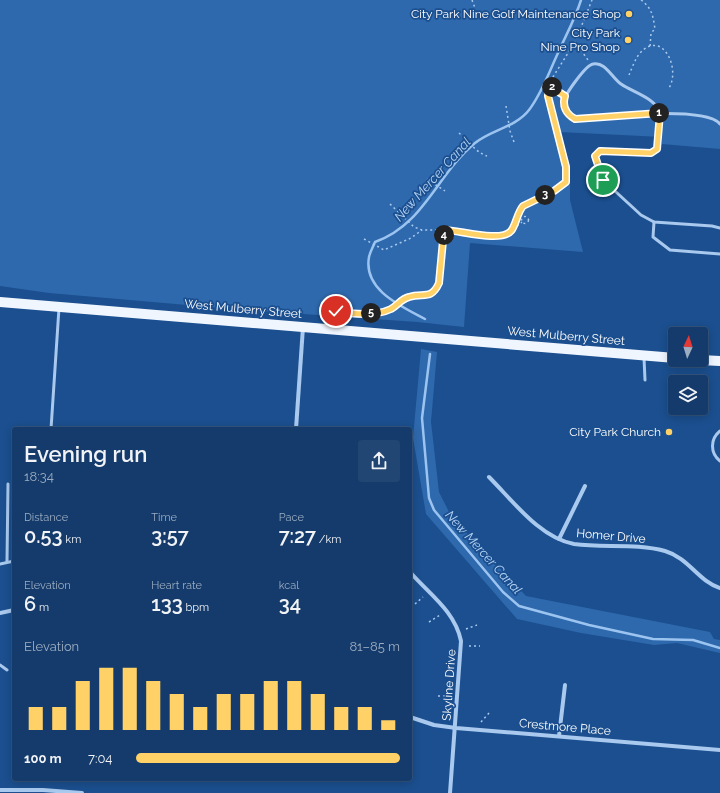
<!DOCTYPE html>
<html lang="en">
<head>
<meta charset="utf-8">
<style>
  body { margin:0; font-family:Raleway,sans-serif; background:#214673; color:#f1f3f6; height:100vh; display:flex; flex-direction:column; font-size:15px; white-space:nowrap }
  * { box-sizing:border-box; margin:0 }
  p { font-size:13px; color:#9dadc1 }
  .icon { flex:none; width:22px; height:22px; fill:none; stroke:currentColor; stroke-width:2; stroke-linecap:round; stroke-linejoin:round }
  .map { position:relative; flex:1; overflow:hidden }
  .sheet { position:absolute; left:12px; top:427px; width:400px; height:354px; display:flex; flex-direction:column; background:#143b6b; border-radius:4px; box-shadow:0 2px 10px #0003,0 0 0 1px #33557e }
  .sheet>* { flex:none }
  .needle { width:26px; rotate:4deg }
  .fabs { position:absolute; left:668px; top:327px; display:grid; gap:8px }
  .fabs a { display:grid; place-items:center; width:40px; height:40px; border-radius:4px; background:#143b6b; box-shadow:0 2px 10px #0003,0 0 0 1px #33557e; font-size:20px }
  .pin { position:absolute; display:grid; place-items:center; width:34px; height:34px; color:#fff; margin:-17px; border:2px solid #fff; border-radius:50%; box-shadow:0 1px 4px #0007 }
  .km { position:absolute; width:20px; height:20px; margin:-10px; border-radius:50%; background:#222; color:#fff; font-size:11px; line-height:20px; text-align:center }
  .round { display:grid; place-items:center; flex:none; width:42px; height:42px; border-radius:4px; background:#214673 }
  .headline { display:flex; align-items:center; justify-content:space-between; height:68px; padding:0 12px }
  h1 { font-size:22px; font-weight:600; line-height:30px }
  .metrics { display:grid; grid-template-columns:repeat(3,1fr); gap:6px; height:68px; padding:4px 12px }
  .metrics div { display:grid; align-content:center }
  .metrics b { font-size:20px; font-weight:600 }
  .metrics small { font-size:11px; font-weight:400 }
  .metrics p { font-size:11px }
  .chart { height:112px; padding:8px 12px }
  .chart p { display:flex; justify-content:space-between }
  .chart svg { width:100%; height:72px; margin-top:4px; stroke:#ffd166; stroke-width:6 }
  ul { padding:0 12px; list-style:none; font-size:13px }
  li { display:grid; grid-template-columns:64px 48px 1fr; align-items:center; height:30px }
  li i { height:10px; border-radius:5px; background:#ffd166 }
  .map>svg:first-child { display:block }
  .green { fill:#2e69ad }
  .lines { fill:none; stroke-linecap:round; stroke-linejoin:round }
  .stream { stroke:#9cc4f0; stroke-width:2.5 }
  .path { stroke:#a9c9ee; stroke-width:1.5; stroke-dasharray:2 3; stroke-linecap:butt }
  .service { stroke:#a9c9ee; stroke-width:3 }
  .minor { stroke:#a9c9ee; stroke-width:4 }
  .primary { stroke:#f0f6ff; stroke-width:10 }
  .route-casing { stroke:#fff; stroke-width:8 }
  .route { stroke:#ffd166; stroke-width:5 }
  .poi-dot { fill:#ffd166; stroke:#1b4f8f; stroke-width:1.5 }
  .labels { text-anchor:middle; stroke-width:3.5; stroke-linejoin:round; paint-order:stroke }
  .poi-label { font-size:12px; fill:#fff; stroke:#1b4f8f; text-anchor:end }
  .street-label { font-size:12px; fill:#fff; stroke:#1b4f8f }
  .water-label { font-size:13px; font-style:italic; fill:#b5d3f5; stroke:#1b4f8f }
</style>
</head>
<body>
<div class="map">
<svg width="720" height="793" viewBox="0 0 720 793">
  <rect width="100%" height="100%" fill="#1b4f8f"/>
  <g class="green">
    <path d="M0,0H720V149L662,144V137L559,132L570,165V200L583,252L470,243L464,327L417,322L233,309L49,293L0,286Z"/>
    <path d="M421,349L437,352L431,422L439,492L451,516L526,596L710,632L714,639L720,640V653L677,643L654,645L581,633L517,619L426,514L413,438Z"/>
  </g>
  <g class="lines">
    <g class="stream">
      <path d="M425,319C401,306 363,290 369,257C370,252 373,247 375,242C424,225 437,174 475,143C491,130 516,127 529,110C542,93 549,72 558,53C566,35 575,19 581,0"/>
      <path d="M430,354L422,418L429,498L434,510L503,592L519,606L589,625L653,639L693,640L720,648"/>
    </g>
    <g class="path">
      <path d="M472,0L475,8"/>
      <path d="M641,0C652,8 653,16 655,29L651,33L650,47"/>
      <path d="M575,42L588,60"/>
      <path d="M629,75C632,68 635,59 640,53C662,29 681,68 669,88"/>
      <path d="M549,86L561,93"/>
      <path d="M506,106L510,131L514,142"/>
      <path d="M459,133C469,141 475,152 487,156"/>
      <path d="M427,179L445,191"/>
      <path d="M390,204L414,227L422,230H458L500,236L512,230L522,222"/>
      <circle cx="525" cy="220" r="3.5"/>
      <path d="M512,230L519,210L523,206C532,201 564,189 567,180C569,176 567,171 567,167L548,92L551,80L575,42L592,0"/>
      <path d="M364,239L384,250L411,238L422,230"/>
      <path d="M327,297C329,301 330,306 335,309C344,316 380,314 390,309C396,306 399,300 405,298C420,292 431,301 439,283L444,229"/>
      <path d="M410,544L412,542"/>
      <path d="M415,604L423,597"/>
      <path d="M429,622L440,615"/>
      <path d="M466,629L477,625"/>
      <path d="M469,646H480"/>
      <path d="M438,696H449"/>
      <path d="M481,722L490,712"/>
    </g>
    <g class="service">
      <path d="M720,124C706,105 600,117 575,119C569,116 563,109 564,102C564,95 586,65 593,64C605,61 612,78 621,84C632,92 656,98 660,113C662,120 658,141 657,149L651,153L600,151L595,156L603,180L641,215L654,222L712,226L720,228"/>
      <path d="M654,222L653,237L670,250L720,254"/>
      <path d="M644,358L645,380"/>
      <path d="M51,429L59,308"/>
      <path d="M720,431C710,439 710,453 720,461"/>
      <path d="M7,562L8,484"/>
      <path d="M0,564L14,561"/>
      <path d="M0,665L7,670"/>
    </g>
    <g class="minor">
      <path d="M296,429L303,327"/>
      <path d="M489,477C513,501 540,538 574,544C604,548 636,543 665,551C689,558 698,581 720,588"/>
      <path d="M559,539L585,486"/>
      <path d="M410,572C429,594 455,611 461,641L450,793"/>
      <path d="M0,613L14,610"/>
      <path d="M410,717L434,725L456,728L720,750"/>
      <path d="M559,736L565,685"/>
      <path d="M0,790H43L82,793"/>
    </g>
    <g class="primary">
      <path d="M0,302L675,358"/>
      <path d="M701,360L720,361"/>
    </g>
  </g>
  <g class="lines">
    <g class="route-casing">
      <path id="route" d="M336,311C352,314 376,316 391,309C398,305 401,299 409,297C423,292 431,301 439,283L444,230C459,230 501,243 511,231C516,225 517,213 523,206L554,191L566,182V167L548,96L549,86L565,96C562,106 566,114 575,119L660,113L657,149L651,153L600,151L595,156L603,180"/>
    </g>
    <use href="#route" class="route"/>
  </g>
  <g class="poi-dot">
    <circle cx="629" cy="14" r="4"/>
    <circle cx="628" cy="40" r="4"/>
    <circle cx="669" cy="432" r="4"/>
  </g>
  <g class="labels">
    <g class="poi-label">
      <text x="621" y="18">City Park Nine Golf Maintenance Shop</text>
      <text x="620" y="37">City Park<tspan x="620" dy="14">Nine Pro Shop</tspan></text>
      <text x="661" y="436">City Park Church</text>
    </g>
    <g class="street-label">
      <text transform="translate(243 309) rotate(5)" y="4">West Mulberry Street</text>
      <text transform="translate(566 336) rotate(5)" y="4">West Mulberry Street</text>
      <text transform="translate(611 536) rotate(5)" y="4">Homer Drive</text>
      <text transform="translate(449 685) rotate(-86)" y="4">Skyline Drive</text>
      <text transform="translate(565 727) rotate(5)" y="4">Crestmore Place</text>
    </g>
    <g class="water-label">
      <text transform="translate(432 179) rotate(-48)" y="5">New Mercer Canal</text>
      <text transform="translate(484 552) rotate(48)" y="5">New Mercer Canal</text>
    </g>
  </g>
</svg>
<div class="fabs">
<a><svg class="needle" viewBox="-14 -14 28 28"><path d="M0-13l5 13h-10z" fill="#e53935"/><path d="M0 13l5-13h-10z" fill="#9dadc1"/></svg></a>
<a><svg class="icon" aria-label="layers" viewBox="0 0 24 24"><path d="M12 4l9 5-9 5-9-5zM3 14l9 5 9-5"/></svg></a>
</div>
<div class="pin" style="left:603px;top:180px;background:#1e9e55"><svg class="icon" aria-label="arrive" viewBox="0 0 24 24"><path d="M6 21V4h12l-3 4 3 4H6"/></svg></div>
<div class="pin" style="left:336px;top:311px;background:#d93025"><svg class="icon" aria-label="check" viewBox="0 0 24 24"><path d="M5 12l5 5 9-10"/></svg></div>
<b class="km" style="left:659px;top:113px">1</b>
<b class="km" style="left:552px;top:87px">2</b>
<b class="km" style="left:545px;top:195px">3</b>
<b class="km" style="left:444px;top:235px">4</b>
<b class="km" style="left:371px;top:313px">5</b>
<section class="sheet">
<div class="headline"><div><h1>Evening run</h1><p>18:34</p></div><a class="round"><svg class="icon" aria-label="share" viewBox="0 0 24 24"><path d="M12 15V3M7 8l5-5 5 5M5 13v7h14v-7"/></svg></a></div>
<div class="metrics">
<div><p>Distance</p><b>0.53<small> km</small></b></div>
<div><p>Time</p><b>3:57</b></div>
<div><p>Pace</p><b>7:27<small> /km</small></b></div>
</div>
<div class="metrics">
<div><p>Elevation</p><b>6<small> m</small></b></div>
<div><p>Heart rate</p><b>133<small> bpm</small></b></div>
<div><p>kcal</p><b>34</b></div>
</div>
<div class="chart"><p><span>Elevation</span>81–85 m</p>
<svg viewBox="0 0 160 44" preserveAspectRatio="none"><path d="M5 44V30M15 44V30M25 44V14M35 44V6M45 44V6M55 44V14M65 44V22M75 44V30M85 44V22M95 44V22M105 44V14M115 44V14M125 44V22M135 44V30M145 44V30M155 44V38"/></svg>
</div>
<ul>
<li><b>100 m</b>7:04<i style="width:100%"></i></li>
</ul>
</section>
</div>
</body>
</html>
